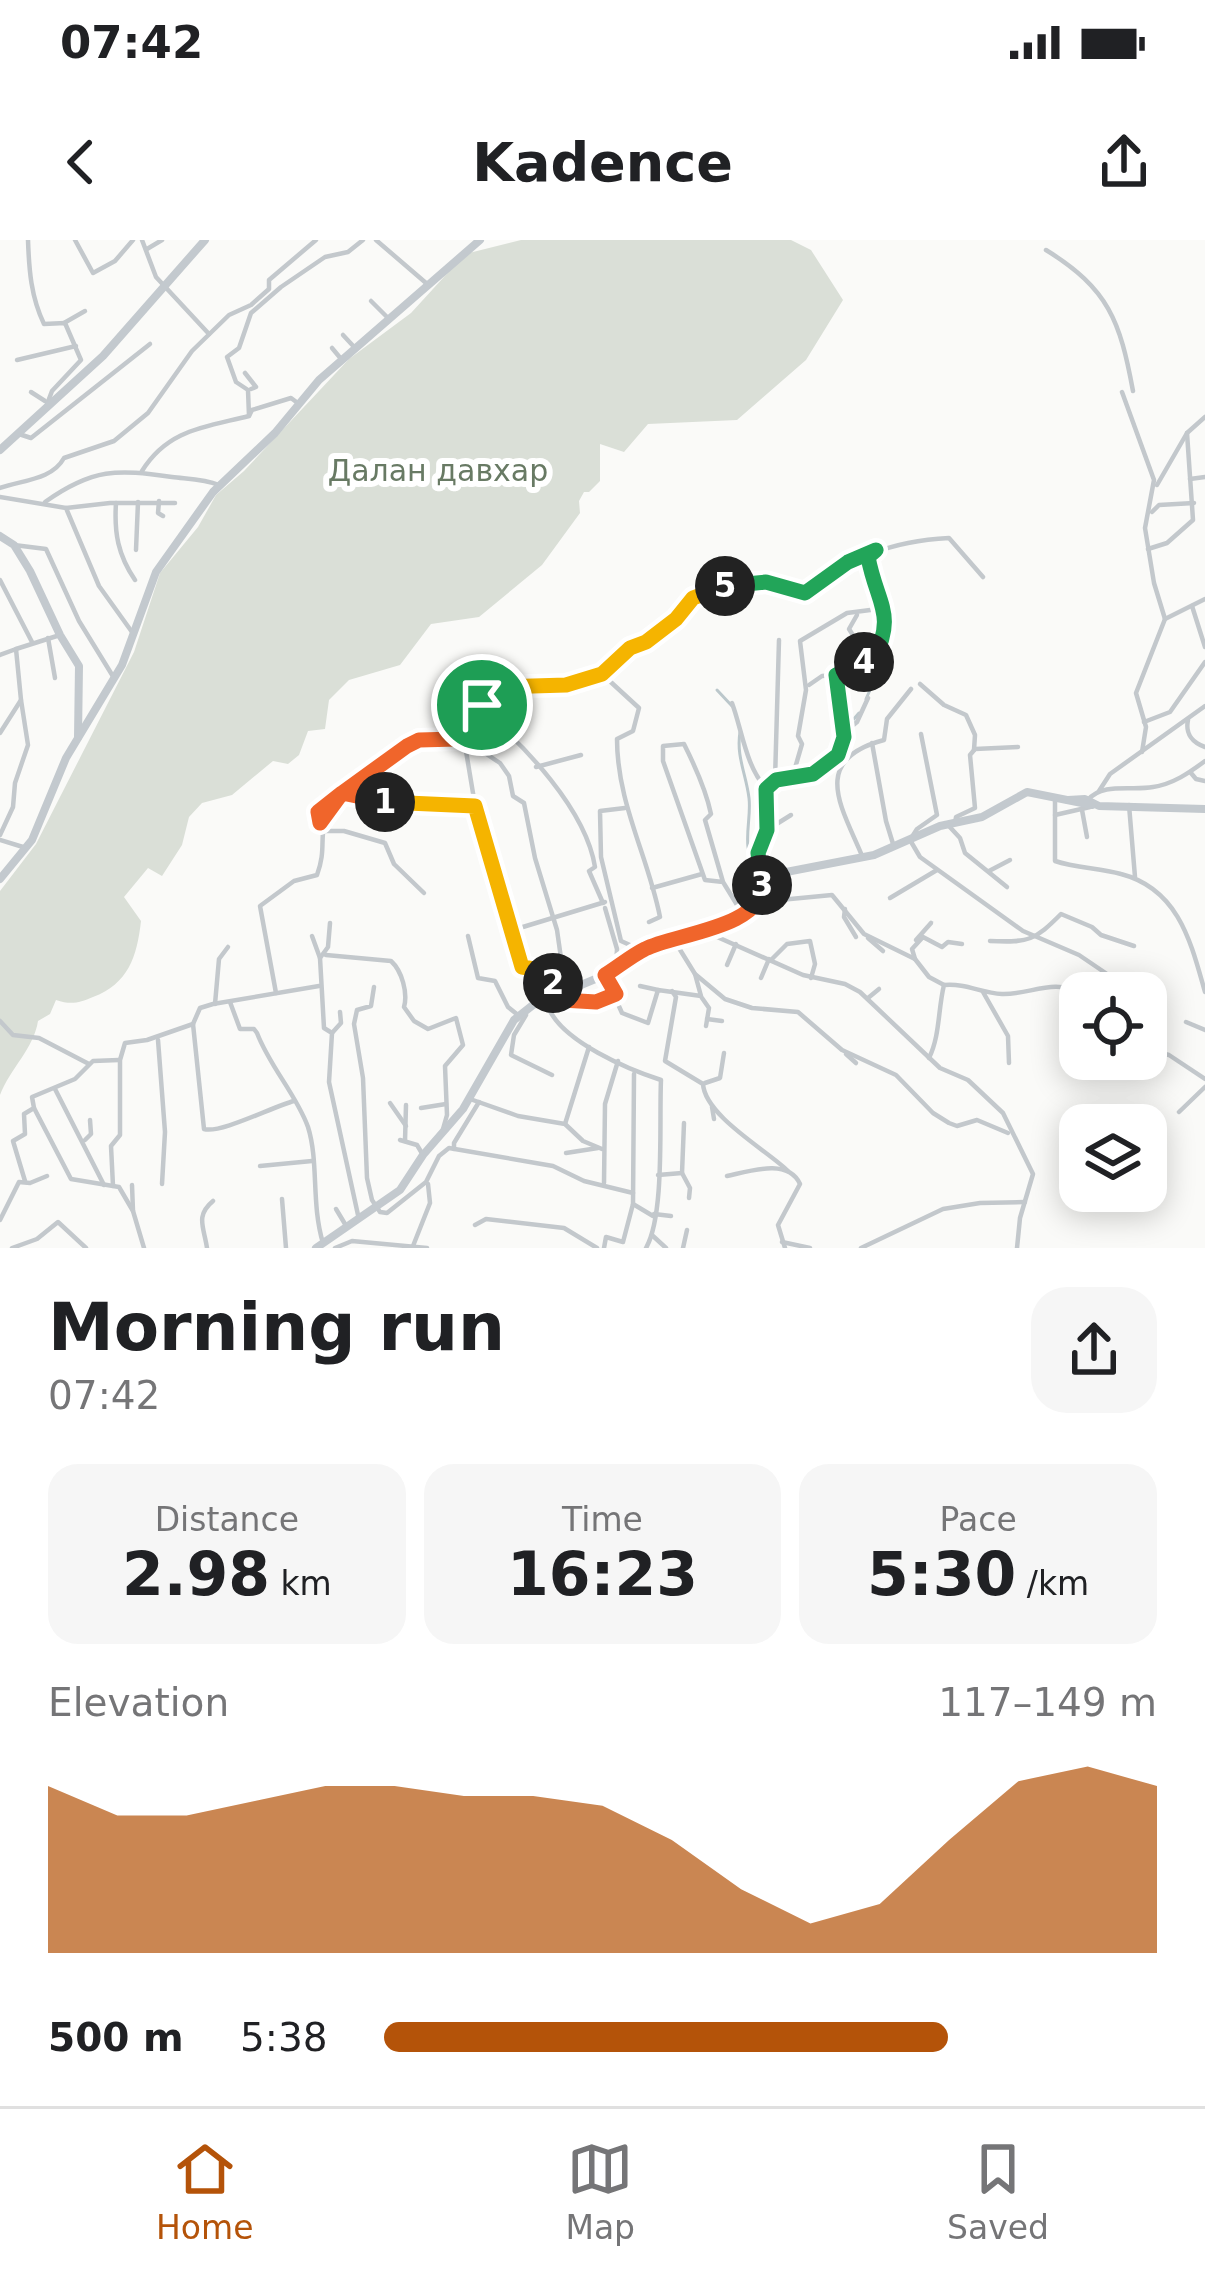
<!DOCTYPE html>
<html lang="en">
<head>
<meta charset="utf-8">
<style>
  body { margin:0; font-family:"DejaVu Sans",sans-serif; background:#f6f6f6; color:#202124; height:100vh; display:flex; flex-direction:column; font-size:45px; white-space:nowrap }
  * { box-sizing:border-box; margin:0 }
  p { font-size:39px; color:#757577 }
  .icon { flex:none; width:66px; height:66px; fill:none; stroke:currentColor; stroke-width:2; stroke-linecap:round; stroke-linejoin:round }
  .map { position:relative; height:1008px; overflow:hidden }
  .panel { display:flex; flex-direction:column; background:#fff; flex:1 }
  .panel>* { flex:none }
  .fabs { position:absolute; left:1059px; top:732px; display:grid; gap:24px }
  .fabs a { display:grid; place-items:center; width:108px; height:108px; border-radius:24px; background:#fff; box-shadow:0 6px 30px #0003; font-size:60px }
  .pin { position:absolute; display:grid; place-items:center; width:102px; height:102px; color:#fff; margin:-51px; border:6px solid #fff; border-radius:50%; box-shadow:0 3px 12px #0007 }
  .km { position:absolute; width:60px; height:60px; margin:-30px; border-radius:50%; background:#222; color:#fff; font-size:33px; line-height:60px; text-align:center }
  .round { display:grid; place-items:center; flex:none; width:126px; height:126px; border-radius:36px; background:#f6f6f6 }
  .overview { display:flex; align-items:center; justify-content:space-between; height:204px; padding:0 48px }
  h1 { font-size:66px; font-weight:700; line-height:90px }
  .metrics { display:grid; grid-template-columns:repeat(3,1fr); gap:18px; height:204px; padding:12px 48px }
  .metrics div { display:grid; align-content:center; border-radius:30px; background:#f6f6f6; text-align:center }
  .metrics b { font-size:60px; font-weight:700 }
  .metrics small { font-size:33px; font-weight:400 }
  .metrics p { font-size:33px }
  .chart { height:336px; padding:24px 48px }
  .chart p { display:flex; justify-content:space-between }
  .chart svg { width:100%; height:216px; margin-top:12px; fill:#b45309; opacity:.7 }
  ul { padding:0 48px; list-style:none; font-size:39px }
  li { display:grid; grid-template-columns:192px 144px 1fr; align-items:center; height:90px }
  li i { height:30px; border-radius:15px; background:#b45309 }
  .status { display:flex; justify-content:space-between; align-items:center; height:84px; padding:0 60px; background:#fff; direction:ltr }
  .status svg { height:33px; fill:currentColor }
  header { display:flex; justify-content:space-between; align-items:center; height:156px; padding:0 48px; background:#fff; font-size:54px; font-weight:700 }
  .dock { display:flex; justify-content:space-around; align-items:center; height:168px; border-top:3px solid #e0e0e0; background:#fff; font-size:33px; color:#757577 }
  .dock a { display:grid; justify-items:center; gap:6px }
  .dock .active { color:#b45309 }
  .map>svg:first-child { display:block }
  .green { fill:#dadfd7 }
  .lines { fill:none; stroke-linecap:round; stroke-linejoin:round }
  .stream { stroke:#bbc7cb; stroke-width:3 }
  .street { stroke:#c3c8cc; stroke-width:4.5 }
  .secondary { stroke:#c3c9ce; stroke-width:8 }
  .split-1-casing { stroke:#fff; stroke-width:24 }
  .split-2-casing { stroke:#fff; stroke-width:24 }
  .split-3-casing { stroke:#fff; stroke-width:24 }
  .split-4-casing { stroke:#fff; stroke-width:24 }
  .split-5-casing { stroke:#fff; stroke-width:24 }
  .split-6-casing { stroke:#fff; stroke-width:24 }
  .split-1 { stroke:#f0652b; stroke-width:15 }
  .split-2 { stroke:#f5b400; stroke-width:15 }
  .split-3 { stroke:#f0652b; stroke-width:15 }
  .split-4 { stroke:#22a559; stroke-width:15 }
  .split-5 { stroke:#22a559; stroke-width:15 }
  .split-6 { stroke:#f5b400; stroke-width:15 }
  .labels { text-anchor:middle; stroke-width:12; stroke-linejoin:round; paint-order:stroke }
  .park-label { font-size:30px; fill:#687a64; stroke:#fff }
</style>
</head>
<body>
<div class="status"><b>07:42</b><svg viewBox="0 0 49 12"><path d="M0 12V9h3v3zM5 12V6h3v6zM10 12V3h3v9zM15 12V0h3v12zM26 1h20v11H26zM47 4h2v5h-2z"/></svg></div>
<header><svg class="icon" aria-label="back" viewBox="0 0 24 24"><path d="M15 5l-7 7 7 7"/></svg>Kadence<svg class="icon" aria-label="share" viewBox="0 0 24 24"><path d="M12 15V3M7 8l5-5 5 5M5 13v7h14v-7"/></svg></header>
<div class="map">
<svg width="1205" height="1008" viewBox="0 0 1205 1008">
  <rect width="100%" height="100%" fill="#fafaf8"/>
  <path class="green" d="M521,0H791L811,10L843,60L806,120L737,180L648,184L624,212L600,204V241L589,252H584L579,261L580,273L542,325L479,377L431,384L400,425L349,440L329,460L325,489L308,491L299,515L288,524L273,521L232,555L202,563L189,577L182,605L162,636L148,628L124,657L141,681C137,717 128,744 93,757C79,763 71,765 56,760L50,774L38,781C34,808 10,829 0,855V651L36,604L134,412L160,333L198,287L216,255L244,231L349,119L411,73L465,14Z"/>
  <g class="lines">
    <g class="stream">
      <path d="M717,450L732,466"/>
      <path d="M866,459L887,412"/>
      <path d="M846,488L859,473"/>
      <path d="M740,492C736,516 746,534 749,558C751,574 746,591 748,607C753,638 765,634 742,667"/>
    </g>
    <g class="street">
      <path d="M28,0C29,30 31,57 44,84L65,83L81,120L52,151L46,167"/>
      <path d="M75,0L93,33L115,21L133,0"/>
      <path d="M142,0L156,37L209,94"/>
      <path d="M376,0L426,43"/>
      <path d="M147,9L162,0"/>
      <path d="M1046,10C1109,49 1120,81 1133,151"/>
      <path d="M371,61L387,77"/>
      <path d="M64,83L85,71"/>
      <path d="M343,95L356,109"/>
      <path d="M332,108L342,120"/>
      <path d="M17,120L76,106"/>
      <path d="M245,133L256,147L251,149"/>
      <path d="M31,152L45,161"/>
      <path d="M1122,152L1154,240L1145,288L1154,343L1165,379L1136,453L1146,487L1142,512"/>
      <path d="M249,176L248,150L236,142L227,117L239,108L251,73L281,47L325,17L348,12L363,0"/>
      <path d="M19,194L31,198L150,104"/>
      <path d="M142,231C168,189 206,187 249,176L252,170L291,158L299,164"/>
      <path d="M1190,239L1205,237"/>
      <path d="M1157,245L1187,193L1205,177"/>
      <path d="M0,248C22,240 52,240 64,218L114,201L148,173L192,111L229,75L251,65L269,49V40L316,0"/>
      <path d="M0,257L66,268L99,346L132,392"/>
      <path d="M159,261L158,273L163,276"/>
      <path d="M45,262C93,228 117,229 172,237C188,239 204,239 219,245"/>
      <path d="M116,263C114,293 118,315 135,340"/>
      <path d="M66,268L110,263H175"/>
      <path d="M1152,272L1159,265L1194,263"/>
      <path d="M14,305L46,309L79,381L114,438"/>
      <path d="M1148,309L1167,303L1193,280L1187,193"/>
      <path d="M136,310L138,262"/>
      <path d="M872,313L868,317L875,347"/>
      <path d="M0,340L32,402"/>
      <path d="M1192,366L1205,407"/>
      <path d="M1165,379L1205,359"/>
      <path d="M48,398L55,438"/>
      <path d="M16,409L60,395"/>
      <path d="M0,415L16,409L21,460L0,493"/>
      <path d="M857,424L856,400L849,389L857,375"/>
      <path d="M602,434L639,468L633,491L617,499C617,563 648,616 660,677L649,682"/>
      <path d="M836,435L853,425L873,421L886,394L881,363"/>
      <path d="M920,444L944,465L966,475L975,495L974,510"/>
      <path d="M809,445L822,436L836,435L843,494"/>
      <path d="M732,463C742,490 746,528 767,549"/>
      <path d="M481,470C524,504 586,570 595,627L589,631L603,663"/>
      <path d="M1188,480C1185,494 1193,503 1205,507"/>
      <path d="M1144,482L1170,472L1205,422"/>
      <path d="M463,493L477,577L486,598L522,727C538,730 548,742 565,746L557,690L535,618L524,563L513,556L509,536L500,523L467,501"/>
      <path d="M921,494L937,575L917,589L910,600L920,617L1023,691L1079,715L1135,753"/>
      <path d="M872,503L886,581L894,607"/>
      <path d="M536,527L581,515"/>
      <path d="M1191,533L1196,539L1205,541"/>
      <path d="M788,538L813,534L833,521L846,491L857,482L868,458"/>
      <path d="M775,540L779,400"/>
      <path d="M1099,551L1110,534L1205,466"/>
      <path d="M344,554L393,564L475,566"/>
      <path d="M1055,557V621C1076,628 1100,628 1121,634C1179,649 1191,703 1205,752"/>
      <path d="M335,560L407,506L419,501L457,499L495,447C529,439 563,449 596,436C611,430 619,414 632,407C676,383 704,337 760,342C775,343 790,350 805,353C852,318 889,301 949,298L983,337"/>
      <path d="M1088,560C1102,542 1132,551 1153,547C1173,544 1189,533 1205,521"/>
      <path d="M1129,565L1135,637"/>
      <path d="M625,568L600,571L601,617L621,701L641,710"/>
      <path d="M1082,570L1087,597"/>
      <path d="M1055,575L1090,567"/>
      <path d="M955,583L956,577L975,568L970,515L975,509L1018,507"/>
      <path d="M948,585L960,598L965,613L1007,647"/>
      <path d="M767,590L791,575"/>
      <path d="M321,591H344L385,603L394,624L424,653"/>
      <path d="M0,595L13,567L15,543L28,505L21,460"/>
      <path d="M0,600L23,607"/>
      <path d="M863,618C843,569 808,520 884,500L887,479L911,449"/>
      <path d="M989,631L1010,620"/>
      <path d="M789,633L771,649L780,660L832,655L864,694L915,719L929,737L944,745"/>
      <path d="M723,642L705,580L711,574C706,550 695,526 684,504L663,506V521L705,640L723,642L742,673"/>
      <path d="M652,648L702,634"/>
      <path d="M764,649L758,613L767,590V549L775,540L793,535L802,504L798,496L806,450L800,401L847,373L878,369L875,348"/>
      <path d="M890,658L937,630"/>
      <path d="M605,668L617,709L616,728"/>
      <path d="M845,669L844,677L856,697"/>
      <path d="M330,683L328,707L320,718L324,788L332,793L329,842L358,975"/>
      <path d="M513,690L605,662"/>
      <path d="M706,692L803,735L845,744L860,752L940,828L968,840L1003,873L1033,934L1020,978L1017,1008"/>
      <path d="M312,696L320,718"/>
      <path d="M468,696L478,738L495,741L508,767L518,775"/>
      <path d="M868,698L883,711"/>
      <path d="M674,700L695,734L725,759L752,768L798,772L842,810L896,835L933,873L949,883L957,886L977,880L1008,893"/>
      <path d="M916,700L931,683"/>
      <path d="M990,701C1029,703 1035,700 1061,674L1092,687L1101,695L1134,706"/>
      <path d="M326,715L391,721C402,731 408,753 404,767L414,781L428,789L456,778L463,805L445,826L447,875L443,889"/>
      <path d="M915,719L912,709L923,697L942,707L948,702L962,704"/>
      <path d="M771,720L787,704L810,701L815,724L811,738"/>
      <path d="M727,725L736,704"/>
      <path d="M605,735L622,773L648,783L658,750L701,756L695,734"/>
      <path d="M761,738L769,719"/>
      <path d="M640,746L658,750"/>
      <path d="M374,747L371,766L357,770L354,784L363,838L367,938L372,960L380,972L387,973L426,942L439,916L449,908L553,926L584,941L633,953"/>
      <path d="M672,751L676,757L665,821L703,844C705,876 768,911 788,931"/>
      <path d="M983,752L1008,796L1009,823"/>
      <path d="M276,753L260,666L294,641L317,635C329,603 314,593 335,560L318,572L321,583"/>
      <path d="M702,758L709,768L706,786"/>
      <path d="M868,758L879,749"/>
      <path d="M562,760L549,769C564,802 627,829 661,840C659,882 665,975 646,1008"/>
      <path d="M564,760L595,762L616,754"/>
      <path d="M230,762L240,789H254L257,793C270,827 296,854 308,887C319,922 311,964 323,1003"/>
      <path d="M215,764L219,719L228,707"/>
      <path d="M526,775L514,795L511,815L552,835"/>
      <path d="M707,779L722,781"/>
      <path d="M0,781L13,795L39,798L89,824"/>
      <path d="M1186,782L1205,790"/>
      <path d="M193,784L204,889C220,894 272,867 294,861"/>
      <path d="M332,793L341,783L340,772"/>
      <path d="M158,800L165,892L162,944"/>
      <path d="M1146,809L1169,815L1205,839"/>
      <path d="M846,814L856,823"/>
      <path d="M929,818C940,796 938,769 944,745C966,743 981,753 1002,754C1029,755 1054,738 1080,753"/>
      <path d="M705,843L720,838L724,813"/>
      <path d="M55,849L104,945"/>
      <path d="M470,859L518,876L565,884L583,901L602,909"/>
      <path d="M390,863L406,886"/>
      <path d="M712,867L714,879"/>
      <path d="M34,868L71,939L119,947L133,971L144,1008"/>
      <path d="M421,868L446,864"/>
      <path d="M1179,872L1205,847"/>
      <path d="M565,884L589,807"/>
      <path d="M85,900L91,894L90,880"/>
      <path d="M400,900L417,905L423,915"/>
      <path d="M405,901L406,865"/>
      <path d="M454,909V903L479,862"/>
      <path d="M566,913L598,908"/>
      <path d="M260,926L312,921"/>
      <path d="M682,933L690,948L689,958"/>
      <path d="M658,935L682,933L684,883"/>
      <path d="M727,936C750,931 788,918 800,944L778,985L785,1008"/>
      <path d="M25,941L13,901L25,894L24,874L34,868L32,857L75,839L93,821L119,820"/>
      <path d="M604,943L605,864L618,821"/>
      <path d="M132,945L133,971"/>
      <path d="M113,946L111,906L120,895V820L125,803L147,800L193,784L200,768L213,764L319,746"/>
      <path d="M282,959L286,1008"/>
      <path d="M633,964L653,976"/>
      <path d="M336,969L345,984"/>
      <path d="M654,974L671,976"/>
      <path d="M0,980L19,942L30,943L47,936"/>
      <path d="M475,985L486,979L564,988L597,1008"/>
      <path d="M653,996L666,1008"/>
      <path d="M782,1002L810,1008"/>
      <path d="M413,1006L430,963L428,944"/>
      <path d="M12,1008L37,999L58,982L86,1008"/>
      <path d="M207,1008C204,987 195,976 213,961"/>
      <path d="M335,1008L352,1001L427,1008"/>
      <path d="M604,1008L606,997L623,1002L633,964L634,834"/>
      <path d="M683,1008L687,990"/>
      <path d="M861,1008L943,969L980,963L1025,962"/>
    </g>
    <g class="secondary">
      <path d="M0,210L103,116L205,0"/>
      <path d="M0,296L14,305L30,331L60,395L79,426L78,497"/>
      <path d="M1068,560L1085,559L1099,566L1205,569"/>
      <path d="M0,639L32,600L66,518L122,425L156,332L213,252L275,193L319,140L480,0"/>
      <path d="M316,1008L400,950L423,915L463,869L514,780L533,765L605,735L642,710L706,692L749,669L769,641L781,633L874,615L940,586L982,577L1027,552L1092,565"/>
    </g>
  </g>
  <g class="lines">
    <g class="split-1-casing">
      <path id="split-1" d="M385,562L342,553L318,572L320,583L342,553L407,506L419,500L457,499L482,465"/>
    </g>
    <g class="split-2-casing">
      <path id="split-2" d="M385,562L475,566L522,727L534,729L553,743"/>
    </g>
    <g class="split-3-casing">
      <path id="split-3" d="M553,743L565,746L562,760L596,762L616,754L605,735C618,727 631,716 645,709C673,694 763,688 762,645"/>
    </g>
    <g class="split-4-casing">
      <path id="split-4" d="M762,645L758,613L767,590L766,549L776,540L813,534L838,515L844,497L836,435L864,422"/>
    </g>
    <g class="split-5-casing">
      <path id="split-5" d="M725,346L766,342L805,353L848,322L876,310L868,317C877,365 897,373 873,421L864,422"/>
    </g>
    <g class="split-6-casing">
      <path id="split-6" d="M482,465L495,447L566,445L602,434L630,408L646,402L676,379L693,358L725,346"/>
    </g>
    <use href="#split-1" class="split-1"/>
    <use href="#split-2" class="split-2"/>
    <use href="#split-3" class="split-3"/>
    <use href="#split-4" class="split-4"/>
    <use href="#split-5" class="split-5"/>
    <use href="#split-6" class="split-6"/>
  </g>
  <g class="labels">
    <g class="park-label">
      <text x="438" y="241">Далан давхар</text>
    </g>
  </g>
</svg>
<div class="fabs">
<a><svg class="icon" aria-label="locate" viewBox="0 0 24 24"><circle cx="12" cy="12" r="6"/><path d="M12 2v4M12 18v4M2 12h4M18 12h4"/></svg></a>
<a><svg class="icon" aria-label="layers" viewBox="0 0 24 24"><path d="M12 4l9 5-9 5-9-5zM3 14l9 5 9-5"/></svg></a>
</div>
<div class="pin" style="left:482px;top:465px;background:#1e9e55"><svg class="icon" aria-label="arrive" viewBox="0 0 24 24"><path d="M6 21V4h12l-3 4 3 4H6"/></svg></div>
<b class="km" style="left:385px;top:562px">1</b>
<b class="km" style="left:553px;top:743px">2</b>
<b class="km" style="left:762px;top:645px">3</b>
<b class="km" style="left:864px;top:422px">4</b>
<b class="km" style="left:725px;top:346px">5</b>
</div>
<section class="panel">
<div class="overview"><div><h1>Morning run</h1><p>07:42</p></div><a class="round"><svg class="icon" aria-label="share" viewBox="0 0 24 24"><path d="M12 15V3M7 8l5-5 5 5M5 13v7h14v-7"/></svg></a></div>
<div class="metrics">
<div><p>Distance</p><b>2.98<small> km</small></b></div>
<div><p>Time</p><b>16:23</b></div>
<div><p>Pace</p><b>5:30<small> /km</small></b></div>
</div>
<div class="chart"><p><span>Elevation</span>117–149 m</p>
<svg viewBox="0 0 160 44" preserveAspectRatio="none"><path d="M0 44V10L10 16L20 16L30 13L40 10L50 10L60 12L70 12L80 14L90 21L100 31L110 38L120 34L130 21L140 9L150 6L160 10V44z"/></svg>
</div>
<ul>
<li><b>500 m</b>5:38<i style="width:73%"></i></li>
</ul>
</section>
<nav class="dock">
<a class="active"><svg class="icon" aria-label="home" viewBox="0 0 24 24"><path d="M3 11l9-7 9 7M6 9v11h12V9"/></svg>Home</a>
<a><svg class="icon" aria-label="map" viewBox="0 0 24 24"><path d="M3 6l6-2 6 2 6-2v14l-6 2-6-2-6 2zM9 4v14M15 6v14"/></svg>Map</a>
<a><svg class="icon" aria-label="saved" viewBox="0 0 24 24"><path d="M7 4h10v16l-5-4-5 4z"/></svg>Saved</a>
</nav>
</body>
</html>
